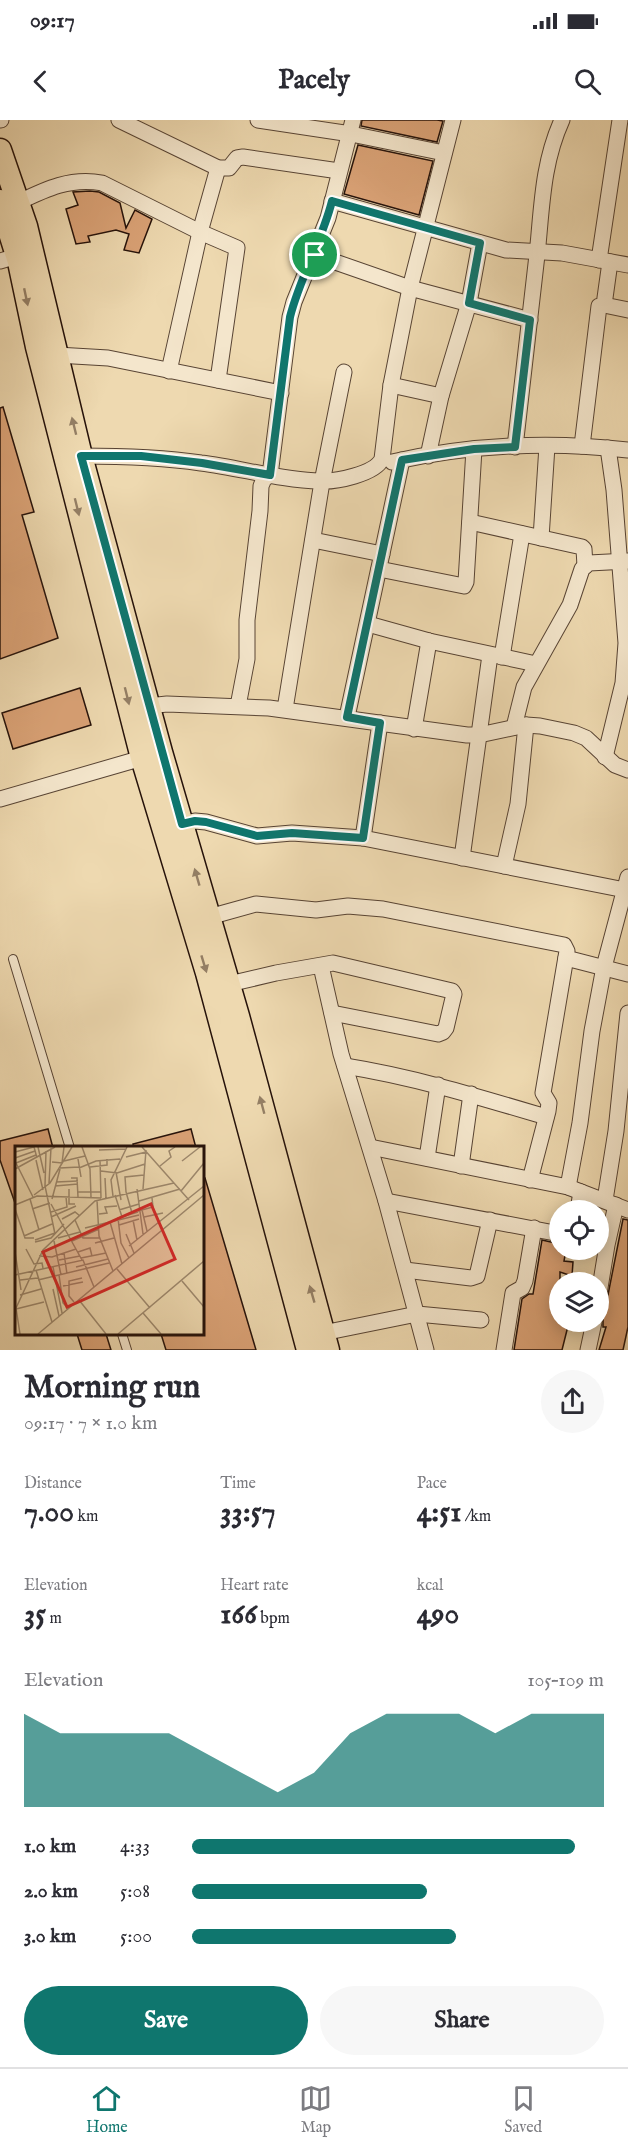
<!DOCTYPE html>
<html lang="en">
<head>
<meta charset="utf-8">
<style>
  body { margin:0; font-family:"IM FELL English",serif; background:#f7f7f7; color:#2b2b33; height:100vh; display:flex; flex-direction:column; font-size:22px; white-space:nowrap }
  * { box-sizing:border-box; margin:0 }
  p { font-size:20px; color:#7c7c81 }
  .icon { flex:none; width:33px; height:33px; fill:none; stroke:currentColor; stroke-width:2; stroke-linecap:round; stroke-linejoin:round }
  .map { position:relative; height:1230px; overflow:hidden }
  .panel { display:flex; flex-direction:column; background:#fff; flex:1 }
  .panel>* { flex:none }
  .controls { position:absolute; left:549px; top:1080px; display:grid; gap:12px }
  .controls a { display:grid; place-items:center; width:60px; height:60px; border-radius:50%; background:#fff; box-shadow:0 3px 15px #0003; font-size:30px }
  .pin { position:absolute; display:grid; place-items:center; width:51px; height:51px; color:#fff; margin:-26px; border:3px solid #fff; border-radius:50%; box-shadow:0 2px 6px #0007 }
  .round { display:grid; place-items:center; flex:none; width:63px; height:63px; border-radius:32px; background:#f7f7f7 }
  .summary { display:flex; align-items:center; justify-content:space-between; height:102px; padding:0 24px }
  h1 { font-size:33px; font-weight:700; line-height:45px }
  .stats { display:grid; grid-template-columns:repeat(3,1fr); gap:9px; height:102px; padding:6px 24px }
  .stats div { display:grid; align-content:center }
  .stats b { font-size:30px; font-weight:700 }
  .stats small { font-size:16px; font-weight:400 }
  .stats p { font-size:16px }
  .chart { height:168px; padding:12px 24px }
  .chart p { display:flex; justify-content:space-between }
  .chart svg { width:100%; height:108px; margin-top:6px; fill:#0f766e; opacity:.7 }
  .primary-button { display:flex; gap:12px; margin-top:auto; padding:12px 24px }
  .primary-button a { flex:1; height:69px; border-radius:36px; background:#0f766e; color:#fff; font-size:24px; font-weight:700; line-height:69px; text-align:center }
  .primary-button a+a { background:#f7f7f7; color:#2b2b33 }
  ul { padding:0 24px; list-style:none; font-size:20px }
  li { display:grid; grid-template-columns:96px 72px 1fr; align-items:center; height:45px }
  li i { height:15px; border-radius:8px; background:#0f766e }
  .status { display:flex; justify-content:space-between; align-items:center; height:42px; padding:0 30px; background:#fff; direction:ltr }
  .status svg { height:16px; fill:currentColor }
  header { display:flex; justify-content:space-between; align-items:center; height:78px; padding:0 24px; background:#fff; font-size:27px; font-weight:700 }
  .menu { display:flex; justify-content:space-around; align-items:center; height:84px; border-top:2px solid #e1e1e2; background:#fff; font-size:16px; color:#7c7c81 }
  .menu a { display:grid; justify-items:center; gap:3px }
  .menu .active { color:#0f766e }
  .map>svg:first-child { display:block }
  .building { fill:#daa276; stroke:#26120a; stroke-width:1.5 }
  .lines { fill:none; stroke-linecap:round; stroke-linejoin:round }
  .service-casing { stroke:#584434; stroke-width:10 }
  .minor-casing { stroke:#584434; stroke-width:17 }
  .primary-casing { stroke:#26120a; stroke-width:25 }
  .service { stroke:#f4e6cc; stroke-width:8 }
  .minor { stroke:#f4e6cc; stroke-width:15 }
  .primary { stroke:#eed9b0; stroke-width:22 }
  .oneway { fill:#947f65 }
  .route-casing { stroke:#fff; stroke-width:12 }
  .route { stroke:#0f766e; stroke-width:8 }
  .inset-road { fill:none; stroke:#9e896e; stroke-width:1.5 }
  .view { fill:#d62828; fill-opacity:0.15; stroke:#d62828; stroke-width:3 }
  .inset-edge { fill:none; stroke:#26120a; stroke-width:3 }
</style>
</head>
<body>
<div class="status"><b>09:17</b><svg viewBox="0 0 49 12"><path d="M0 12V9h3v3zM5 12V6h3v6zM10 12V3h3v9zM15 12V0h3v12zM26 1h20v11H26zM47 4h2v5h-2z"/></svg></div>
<header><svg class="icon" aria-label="back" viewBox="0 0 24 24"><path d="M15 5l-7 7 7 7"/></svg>Pacely<svg class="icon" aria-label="search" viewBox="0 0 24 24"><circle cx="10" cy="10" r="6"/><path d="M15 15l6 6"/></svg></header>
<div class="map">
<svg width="628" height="1230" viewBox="0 0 628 1230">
  <rect width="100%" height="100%" fill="#eed9b0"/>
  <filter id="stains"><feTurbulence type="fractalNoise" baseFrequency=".00333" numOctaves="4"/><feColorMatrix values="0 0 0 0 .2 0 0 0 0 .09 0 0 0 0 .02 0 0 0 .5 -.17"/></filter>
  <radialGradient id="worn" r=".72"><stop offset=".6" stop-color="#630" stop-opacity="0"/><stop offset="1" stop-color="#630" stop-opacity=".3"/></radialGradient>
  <g class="building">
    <path d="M362,0H437L443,1L437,22L361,6Z"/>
    <path d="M358,25L433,41L419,95L344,74Z"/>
    <path d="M90,71L99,72L120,83L126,108L135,90L152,99L139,133L124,130L129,114L116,110L88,116L90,122L76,124L66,89L78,85L73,72Z"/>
    <path d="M3,287L34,392L22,395L58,518L0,539V288Z"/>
    <path d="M80,568L91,605L13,629L2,593Z"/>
    <path d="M48,1009L53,1028H16V1083H15L0,1040V1021Z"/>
    <path d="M191,1009L196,1028H134L133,1024Z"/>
    <path d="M202,1058H205L256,1230H166L161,1214H202Z"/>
    <path d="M623,1099L628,1100V1207L623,1230H599L606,1207H603V1200Z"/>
    <path d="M542,1120L560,1124V1130H566L564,1141L573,1142L572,1156L560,1152V1202H569L562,1230H514L522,1179L529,1174H533Z"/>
    <path d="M77,1214H106L111,1230H82Z"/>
  </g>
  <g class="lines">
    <g class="service-casing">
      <g id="service">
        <path d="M13,839L70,1028"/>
        <path d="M122,1214L127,1230"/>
      </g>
    </g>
    <g class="minor-casing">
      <g id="minor">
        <path d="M0,0H1"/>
        <path d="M119,0L218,48H229L237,38L243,37L339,51"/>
        <path d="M258,0L351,14L444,33"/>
        <path d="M332,81L506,130L562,133L628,145"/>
        <path d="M19,82C46,69 71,57 102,63L200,112L237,128L218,260"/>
        <path d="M315,135L410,168L530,200"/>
        <path d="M599,140L620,0"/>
        <path d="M0,141L17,136"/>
        <path d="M604,185L628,190"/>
        <path d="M57,235L108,238L281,273"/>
        <path d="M169,251L200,112L218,48"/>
        <path d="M391,265L441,276"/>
        <path d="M582,326L599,186L604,185L610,142"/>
        <path d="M515,327C522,263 530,199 537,135C542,88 542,44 562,0"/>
        <path d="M81,336C122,336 161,337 201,343C241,348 280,360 320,361C336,362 375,354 382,339L391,265L410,168L453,0"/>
        <path d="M428,336L441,276L469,183L480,123"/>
        <path d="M392,342C469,325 550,321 628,330"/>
        <path d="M470,402L582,427L584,429L585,446"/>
        <path d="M541,418L547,326"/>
        <path d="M313,420L382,434"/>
        <path d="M379,449L464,466L466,462L474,329"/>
        <path d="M368,504L429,521L536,544"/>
        <path d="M502,537L522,414"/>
        <path d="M148,586L167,584L269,588L467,615H479L526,605L540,606L574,613L586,618L615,645L628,650"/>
        <path d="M238,586L247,539V500L260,391L261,366L264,359L270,355L290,197L294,182L328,98L353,0"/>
        <path d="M285,589L322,362L344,252"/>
        <path d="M347,597L402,340"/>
        <path d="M514,607L524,567L570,485L582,449L589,443L628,441"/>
        <path d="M414,609L429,521"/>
        <path d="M605,637L623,563L626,523L614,370L608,328"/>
        <path d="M0,679L149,636"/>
        <path d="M182,704L195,701L206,702L257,716L292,713L363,718L625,770"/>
        <path d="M363,718L380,603"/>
        <path d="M462,738L490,535"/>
        <path d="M504,746L518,684L526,605"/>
        <path d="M209,797L256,784L316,790L348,786L383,789L564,825L567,831L543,973L549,983L548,991L530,1060"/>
        <path d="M566,838L628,854"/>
        <path d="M321,846L341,934L386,1081L426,1230"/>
        <path d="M229,864L276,853L333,843L452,871L454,874L446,908L443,912L438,914L332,893"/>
        <path d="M345,946C414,957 479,977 546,997"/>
        <path d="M370,1027L568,1067L628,1090"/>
        <path d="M427,1038L438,965"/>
        <path d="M461,1046L471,974"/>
        <path d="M568,1067L580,1003L592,911L604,847L628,757"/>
        <path d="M605,1080L616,1011L628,893"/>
        <path d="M386,1081L560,1114"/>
        <path d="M578,1090L581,1072"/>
        <path d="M405,1150L471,1158L477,1156L490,1100"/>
        <path d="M598,1180L607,1125L616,1085"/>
        <path d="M323,1213L417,1194L481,1200"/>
        <path d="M504,1230L513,1173L522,1168L525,1161L534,1108"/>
        <path d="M588,1230L594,1202"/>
      </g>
    </g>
    <g class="primary-casing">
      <g id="primary">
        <path d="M0,30L26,106L81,336L161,632L238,896L328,1230"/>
        <path d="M0,81L19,142L37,227L142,638L207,853L308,1230"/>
      </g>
    </g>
    <use href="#service" class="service"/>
    <use href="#minor" class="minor"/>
    <use href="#primary" class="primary"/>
  </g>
  <defs><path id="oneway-solid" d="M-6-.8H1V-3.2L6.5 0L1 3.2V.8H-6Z" transform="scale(1.5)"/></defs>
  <g class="oneway">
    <use href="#oneway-solid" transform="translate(26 177) rotate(78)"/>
    <use href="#oneway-solid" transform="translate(74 306) rotate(-104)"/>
    <use href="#oneway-solid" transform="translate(77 387) rotate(76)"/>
    <use href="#oneway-solid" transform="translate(127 576) rotate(76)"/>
    <use href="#oneway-solid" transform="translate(197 757) rotate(-106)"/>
    <use href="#oneway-solid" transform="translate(204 844) rotate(73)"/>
    <use href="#oneway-solid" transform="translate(262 985) rotate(-105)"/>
    <use href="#oneway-solid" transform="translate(312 1174) rotate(-106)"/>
  </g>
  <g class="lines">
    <g class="route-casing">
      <path id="route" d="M332,81L480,123L469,183L530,200L515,327L474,329L402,340L347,597L380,603L363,718L292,713L257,716L206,702L195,701L182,704L81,336H141L202,343L270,355L290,197C300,157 322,121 332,81Z"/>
    </g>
    <use href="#route" class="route"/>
  </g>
  <g transform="translate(15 1026)">
    <rect width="189" height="189" fill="#eed9b0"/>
    <path class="inset-road" d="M23,1L29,27M67,1L75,23L76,51M127,1L174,54M84,4L111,3M31,5L30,40L40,88M0,6L19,1L22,12M111,11L131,6M0,12L20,5M63,13L66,31M21,14L28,44M85,14L86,52M0,15L18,51M49,15L70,10M167,15L185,1M37,16L47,17L49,1M1,17L21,9M145,20L156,11L154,5L160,1M75,21L92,19V13M45,22L64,21M64,22L81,15L105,13M0,23L40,1M86,25L102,27L130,18M101,26L106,54M56,32H62L63,51M90,32L91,52M41,36L63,35M34,37L36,2M40,40L63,38M54,43V58H60M122,43L128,88M128,43L131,4M166,45L189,17M63,46H86M111,46L110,31L129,29M111,46L117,67M19,49L35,37L57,1M100,49L107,71M98,50L96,34L112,1M15,53L24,84M37,53L45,23M82,54L84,90L98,125M124,55L165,43M36,58L67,114M0,59L22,50L86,52M0,63L10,92H19M17,63L35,57M104,64L124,58M127,64L132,85M123,65L138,61L137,52M36,66L52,61L51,51M84,68L92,67L90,61L102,60M36,71L61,60M129,71L148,67M47,73L60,66L65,70M60,74L68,92H85M118,74L122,94M95,76L107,118M104,79L124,73M70,82L124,69M111,88L119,107M9,90L37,78M43,92L65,86M20,94L40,87M39,95L46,129M57,95L84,83M20,96L36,92L49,78M80,97L99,92M114,100L189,40M11,103L19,118L27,117L28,122M0,106L6,144M63,106L75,102L77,110M49,107L52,128M24,110L37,111L61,103M66,112L91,107M114,112L106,97L103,72L123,66M44,114L65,110M38,121L47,167M61,121L93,113M102,123L135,162M21,124L37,176M0,129L68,114L79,141M44,129L48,157L53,162M5,134L23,132M23,134L94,117M167,135L189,161M48,140L68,136M38,143L44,170M5,149L26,143M64,154L91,188M59,156L54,150V135L67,132M1,163L29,156M128,167L146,188M5,188L1,162L28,104L80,55L159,37M23,188L189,49M103,188L189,115"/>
    <path class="view" d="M136,58L160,113L52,161L28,106Z"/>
    <rect width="189" height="189" class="inset-edge"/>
  </g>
  <rect width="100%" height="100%" filter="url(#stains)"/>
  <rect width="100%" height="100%" fill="url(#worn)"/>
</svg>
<div class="controls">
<a><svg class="icon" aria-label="locate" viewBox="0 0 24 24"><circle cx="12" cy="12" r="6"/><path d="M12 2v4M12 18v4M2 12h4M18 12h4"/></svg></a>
<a><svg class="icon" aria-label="layers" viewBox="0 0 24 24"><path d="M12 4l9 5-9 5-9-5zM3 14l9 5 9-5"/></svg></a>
</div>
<div class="pin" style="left:315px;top:135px;background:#1e9e55"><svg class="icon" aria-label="arrive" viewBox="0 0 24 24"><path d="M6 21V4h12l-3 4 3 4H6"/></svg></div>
</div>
<section class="panel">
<div class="summary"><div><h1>Morning run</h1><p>09:17 · 7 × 1.0 km</p></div><a class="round"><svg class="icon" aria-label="share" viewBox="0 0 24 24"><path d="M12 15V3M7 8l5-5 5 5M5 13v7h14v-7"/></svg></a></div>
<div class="stats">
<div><p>Distance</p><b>7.00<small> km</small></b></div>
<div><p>Time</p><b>33:57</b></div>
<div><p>Pace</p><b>4:51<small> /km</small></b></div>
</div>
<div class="stats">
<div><p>Elevation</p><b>35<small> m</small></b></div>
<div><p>Heart rate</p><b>166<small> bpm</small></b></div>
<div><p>kcal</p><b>490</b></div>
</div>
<div class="chart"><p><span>Elevation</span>105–109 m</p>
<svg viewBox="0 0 160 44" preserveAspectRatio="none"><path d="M0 44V6L10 14L20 14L30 14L40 14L50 22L60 30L70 38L80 30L90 14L100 6L110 6L120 6L130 14L140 6L150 6L160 6V44z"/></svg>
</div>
<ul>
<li><b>1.0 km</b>4:33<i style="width:93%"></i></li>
<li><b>2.0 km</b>5:08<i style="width:57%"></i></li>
<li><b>3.0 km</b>5:00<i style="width:64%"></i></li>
</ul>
<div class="primary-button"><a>Save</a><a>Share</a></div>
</section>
<nav class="menu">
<a class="active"><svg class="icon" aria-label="home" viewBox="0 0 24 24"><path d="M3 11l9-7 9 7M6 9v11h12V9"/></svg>Home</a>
<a><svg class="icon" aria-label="map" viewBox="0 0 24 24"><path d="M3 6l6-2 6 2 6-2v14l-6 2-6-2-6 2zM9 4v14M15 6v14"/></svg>Map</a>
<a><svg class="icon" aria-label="saved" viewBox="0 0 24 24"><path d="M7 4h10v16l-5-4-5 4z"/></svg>Saved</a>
</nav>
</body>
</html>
